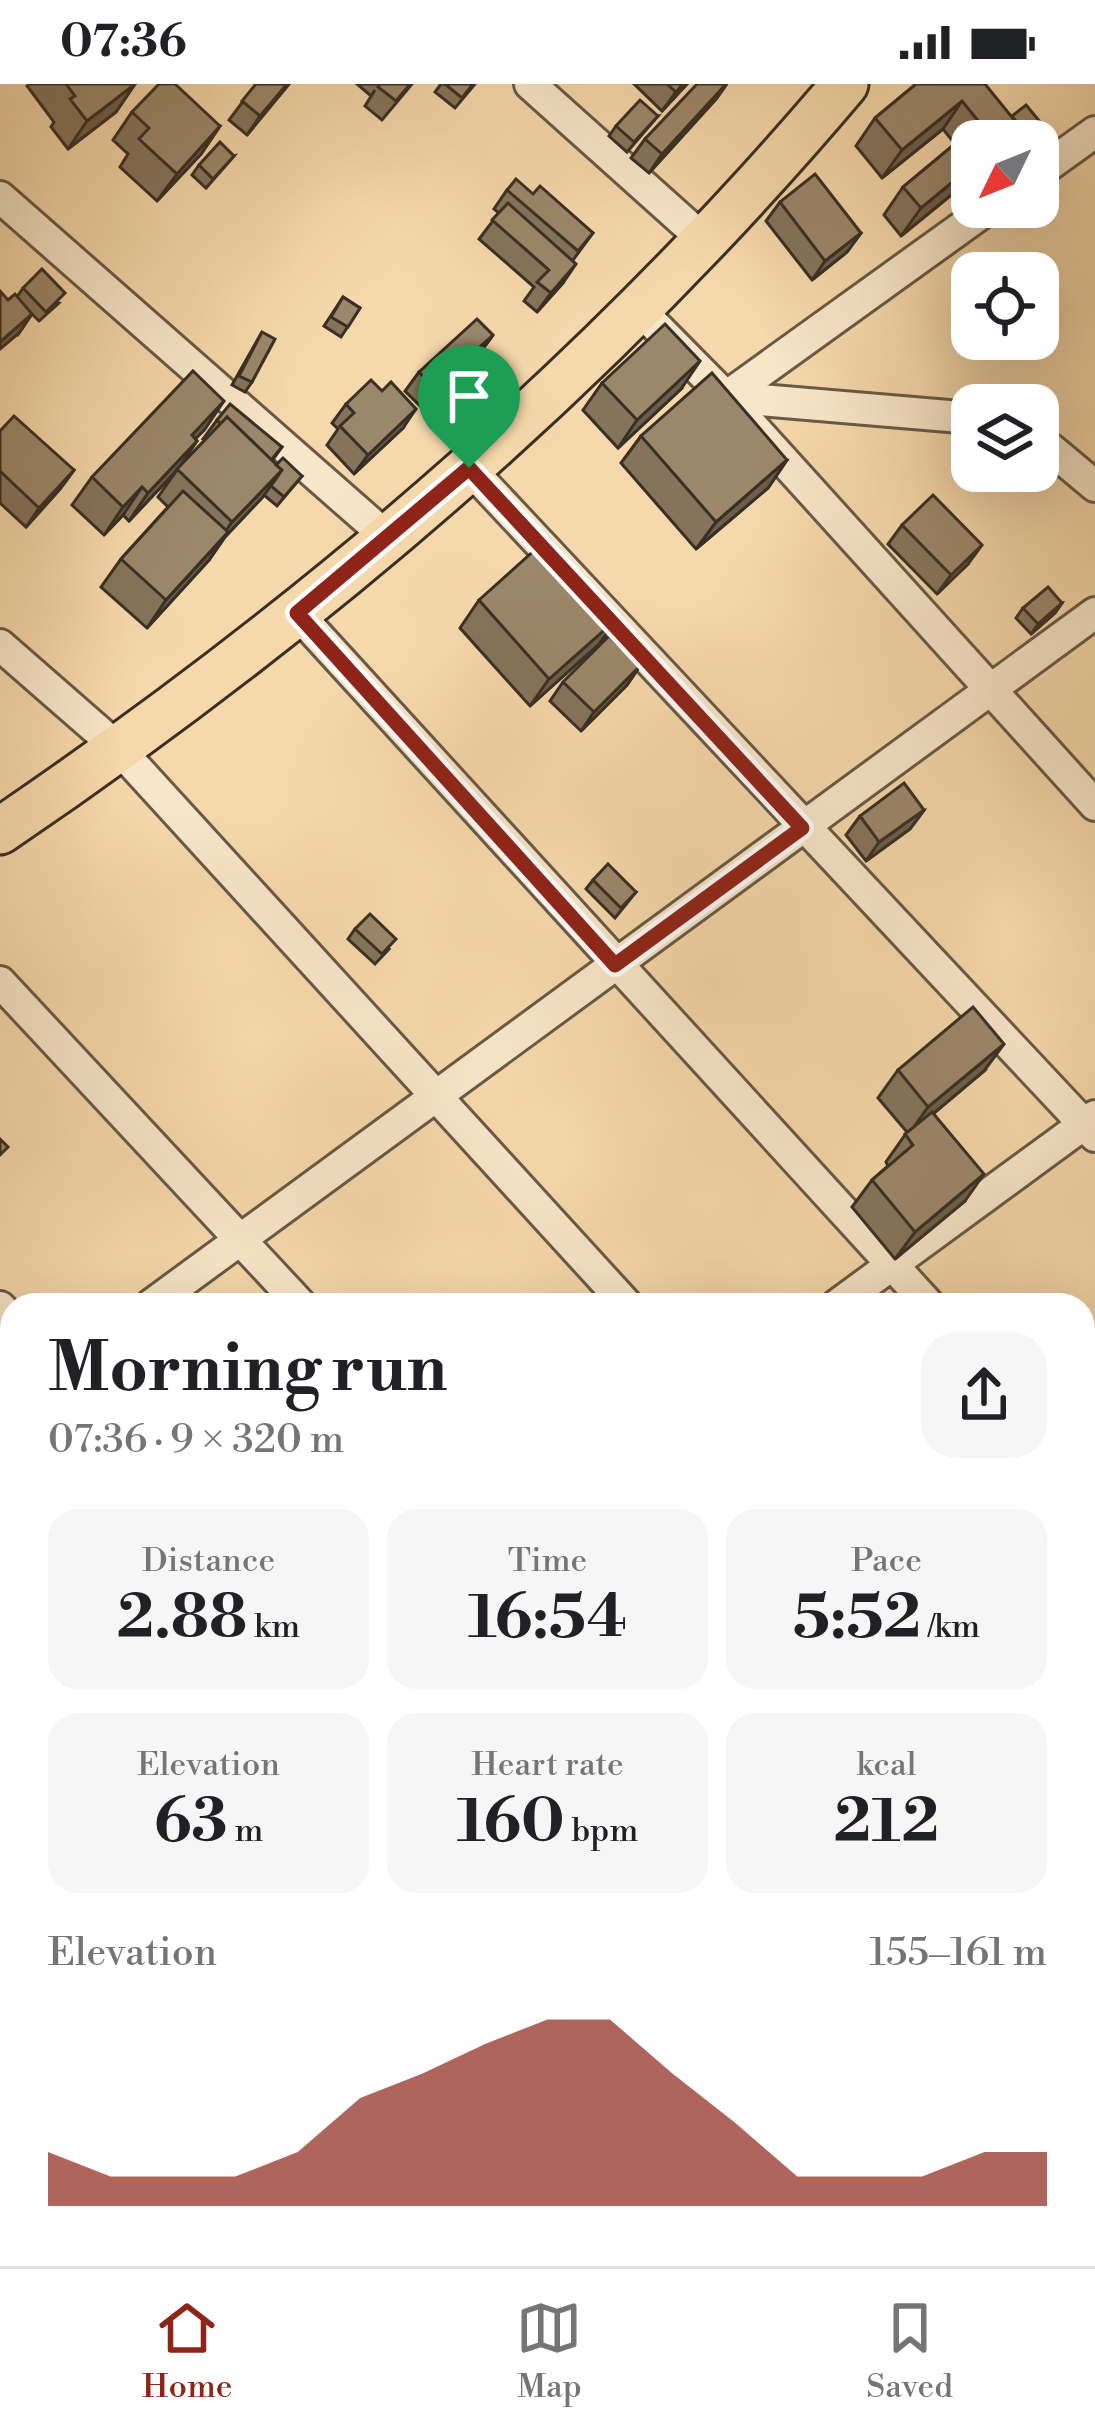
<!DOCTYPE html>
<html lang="en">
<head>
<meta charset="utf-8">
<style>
  body { margin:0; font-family:"Libre Bodoni",serif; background:#f6f6f6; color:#202124; height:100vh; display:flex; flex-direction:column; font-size:45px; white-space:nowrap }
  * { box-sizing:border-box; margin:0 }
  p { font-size:39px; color:#757577 }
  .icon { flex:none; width:66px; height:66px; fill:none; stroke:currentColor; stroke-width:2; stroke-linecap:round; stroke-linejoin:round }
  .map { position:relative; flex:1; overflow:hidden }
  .side { position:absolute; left:0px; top:1209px; width:1095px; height:975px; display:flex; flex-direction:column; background:#fff; border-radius:36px 36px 0 0; box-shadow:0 12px 48px #0002 }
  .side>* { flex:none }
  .needle { width:78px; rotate:227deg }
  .controls { position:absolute; left:951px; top:36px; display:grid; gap:24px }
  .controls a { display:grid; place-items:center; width:108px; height:108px; border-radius:24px; background:#fff; box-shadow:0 12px 48px #0002; font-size:60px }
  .pin { position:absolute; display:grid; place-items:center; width:102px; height:102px; color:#fff; margin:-123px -51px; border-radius:50% 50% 50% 0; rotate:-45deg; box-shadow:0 0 12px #0007 }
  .pin .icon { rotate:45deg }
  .round { display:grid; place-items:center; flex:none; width:126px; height:126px; border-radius:36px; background:#f6f6f6 }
  .overview { display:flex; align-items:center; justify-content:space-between; height:204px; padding:0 48px }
  h1 { font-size:66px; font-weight:800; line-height:90px }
  .figures { display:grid; grid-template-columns:repeat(3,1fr); gap:18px; height:204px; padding:12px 48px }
  .figures div { display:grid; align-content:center; border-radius:30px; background:#f6f6f6; text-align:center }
  .figures b { font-size:60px; font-weight:800 }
  .figures small { font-size:33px; font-weight:400 }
  .figures p { font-size:33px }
  .chart { height:336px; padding:24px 48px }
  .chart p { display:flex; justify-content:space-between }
  .chart svg { width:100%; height:216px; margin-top:12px; fill:#8f2418; opacity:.7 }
  .status { display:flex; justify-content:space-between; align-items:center; height:84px; padding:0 60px; background:#fff; direction:ltr }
  .status svg { height:33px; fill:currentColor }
  .tab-bar { display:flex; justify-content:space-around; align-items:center; height:168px; border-top:3px solid #e0e0e0; background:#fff; font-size:33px; color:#757577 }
  .tab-bar a { display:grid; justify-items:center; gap:6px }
  .tab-bar .current { color:#8f2418 }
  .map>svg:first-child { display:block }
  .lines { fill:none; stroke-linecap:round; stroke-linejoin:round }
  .minor-casing { stroke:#685946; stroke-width:36 }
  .primary-casing { stroke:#392f24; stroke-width:51 }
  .minor { stroke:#f8e6c8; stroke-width:30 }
  .primary { stroke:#f5d8ab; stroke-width:45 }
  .wall { fill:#85745b; stroke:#392f24; stroke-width:3 }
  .shaded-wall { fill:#6c5e4a; stroke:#392f24; stroke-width:3 }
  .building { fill:#9b876a; stroke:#392f24; stroke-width:3 }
  .route-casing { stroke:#fff; stroke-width:24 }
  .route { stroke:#8f2418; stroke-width:15 }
</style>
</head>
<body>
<div class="status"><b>07:36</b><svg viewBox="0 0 49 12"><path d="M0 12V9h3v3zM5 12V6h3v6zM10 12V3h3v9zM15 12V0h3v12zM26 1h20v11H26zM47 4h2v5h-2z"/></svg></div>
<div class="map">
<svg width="1095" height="2182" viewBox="0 0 1095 2182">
  <rect width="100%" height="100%" fill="#f5d8ab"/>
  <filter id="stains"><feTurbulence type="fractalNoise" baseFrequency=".00167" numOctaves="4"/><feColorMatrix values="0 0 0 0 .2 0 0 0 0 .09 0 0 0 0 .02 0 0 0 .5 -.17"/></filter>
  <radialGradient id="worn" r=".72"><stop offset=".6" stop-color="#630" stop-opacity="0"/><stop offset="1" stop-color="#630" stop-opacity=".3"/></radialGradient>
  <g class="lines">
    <g class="minor-casing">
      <g id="minor">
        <path d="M530,0L704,156"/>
        <path d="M1038,89L1095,48"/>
        <path d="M0,113L388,454"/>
        <path d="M638,224L726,313L1095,721"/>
        <path d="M726,313L990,123"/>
        <path d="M726,313L972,334"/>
        <path d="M1038,361L1052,366L1095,402"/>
        <path d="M469,384L1095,1052"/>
        <path d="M297,529L929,1221"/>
        <path d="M0,561L119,665L627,1221"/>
        <path d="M0,898L301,1221"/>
        <path d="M151,1221L1095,529"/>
        <path d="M837,1221L1095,1032"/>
        <path d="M0,1223L12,1236"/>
        <path d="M0,1332L12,1323"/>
        <path d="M1083,1392L1095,1405"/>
        <path d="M1083,1443L1095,1431"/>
        <path d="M0,1545L12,1558"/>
        <path d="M1083,1723L1095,1737"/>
        <path d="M0,1834L12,1825"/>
        <path d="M0,2061L12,2072"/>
        <path d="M121,2172L132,2182"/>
        <path d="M552,2172L561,2182"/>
        <path d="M629,2182L641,2172"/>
      </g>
    </g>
    <g class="primary-casing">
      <path id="primary" d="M0,747C312,535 601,289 845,0"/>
    </g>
    <use href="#minor" class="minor"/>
    <use href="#primary" class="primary"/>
  </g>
  <g class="wall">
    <path d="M29,0H135L116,28L68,65L51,43L54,38L27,2Z"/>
    <path d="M256,0H289L247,51L229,36Z"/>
    <path d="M357,0H412L382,36L365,22L375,6L371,12Z"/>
    <path d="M441,0H475L455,24L435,8Z"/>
    <path d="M634,0H687L662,27Z"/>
    <path d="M916,0L1012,33L1041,39L1035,49L1024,57H972V94L901,152L884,131L903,103L955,60L943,45L882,94L856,62L875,34Z"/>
    <path d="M717,14L649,89L631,74L645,55Z"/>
    <path d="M132,28L220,42L201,70L157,117L120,83L128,70L113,56Z"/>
    <path d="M658,32L627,68L609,52L616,42Z"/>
    <path d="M234,72L206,104L192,91L199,81Z"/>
    <path d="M507,106L533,110L593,149L573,176L563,199L537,228L524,217L534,203L479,155L499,129L494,125Z"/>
    <path d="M780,118L861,149L847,168L812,196L766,137Z"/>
    <path d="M23,204L59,219L39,237L32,230L19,249L17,213Z"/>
    <path d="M343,213L360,224L341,253L324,242Z"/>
    <path d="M262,248L252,298L245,308L232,301Z"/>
    <path d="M493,251L479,270L421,323L405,307L419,288Z"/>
    <path d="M602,299L681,305L618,364L583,326Z"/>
    <path d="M464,315H487L468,335L457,325Z"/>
    <path d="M346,320L403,344L354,390L327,361L338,345L332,339Z"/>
    <path d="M217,336L282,363L272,377L276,381L302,392L277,422L264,411L225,453L209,476L147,544L101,503L121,475L168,423L158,413L177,386L129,437L123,431L104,451L72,421L92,393L205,345L195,355L197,357L178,384L205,356L203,355Z"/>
    <path d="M0,347L74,386L60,405L26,443L0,419Z"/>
    <path d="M641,352L787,376L768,404L696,465L621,379Z"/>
    <path d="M902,441L968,480L937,510L888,460Z"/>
    <path d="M479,516L619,533L599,560L530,622L460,544Z"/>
    <path d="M1062,519L1055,529L1031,550L1016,534L1023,524Z"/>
    <path d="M640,582L627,601L581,647L550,617L563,598Z"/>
    <path d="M924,726L910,745L866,777L846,751L860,732Z"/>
    <path d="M593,796L636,808L615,834L586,805Z"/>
    <path d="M355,845L389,865L375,880L348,855Z"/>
    <path d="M898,986L984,987L934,1029L965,1117L895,1175L852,1123L872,1096L888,1082L886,1078L907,1048L878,1014Z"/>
    <path d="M1095,1818V1847L1083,1835Z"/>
    <path d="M1083,1913L1095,1924L1094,2043L1083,2033Z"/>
    <path d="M568,2172H618L606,2182H576Z"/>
    <path d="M959,2172H1002L994,2182H971Z"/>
  </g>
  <g class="shaded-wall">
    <path d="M135,0L116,28L68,65L87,37Z"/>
    <path d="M287,0H289L247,51L260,32Z"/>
    <path d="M683,0H687L662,27L676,8Z"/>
    <path d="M727,0L717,14L649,89L662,70Z"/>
    <path d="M962,17L943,45L882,94L902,66Z"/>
    <path d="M220,42L201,70L157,117L177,90Z"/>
    <path d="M972,82V94L901,152L921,124Z"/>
    <path d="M861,149L847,168L812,196L825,177Z"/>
    <path d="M576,180L563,199L537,228L551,209Z"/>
    <path d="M32,230L19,249L0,265V258Z"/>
    <path d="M493,251L479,270L421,323L434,304Z"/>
    <path d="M700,277L681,305L618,364L637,336Z"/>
    <path d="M224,317L205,345L172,379L192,351Z"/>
    <path d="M416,325L403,344L354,390L368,371Z"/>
    <path d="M197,357L178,385L129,437L148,409Z"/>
    <path d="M787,376L768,404L696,465L716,438Z"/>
    <path d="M74,386L60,405L26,443L39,424Z"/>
    <path d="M282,386L262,414L225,453L209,476L147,544L166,516L214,464L232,438Z"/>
    <path d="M142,403L123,431L104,451L123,423Z"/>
    <path d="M982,461L968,480L937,510L951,491Z"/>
    <path d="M1062,519L1055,529L1031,550L1038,540Z"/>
    <path d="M619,533L599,560L530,622L549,595Z"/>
    <path d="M640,582L627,601L581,647L594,628Z"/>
    <path d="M924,726L910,745L866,777L879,758Z"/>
    <path d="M1004,960L984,987L909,1050L928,1023Z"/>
    <path d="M984,1090L965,1117L895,1175L915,1148Z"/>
    <path d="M1083,2106L1095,2109V2131L1083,2128Z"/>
    <path d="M606,2172H618L606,2182H599Z"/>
  </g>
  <g class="building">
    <path d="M66,0H135L87,37L70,15L75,12Z"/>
    <path d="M159,0H175L220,42L177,90L139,55L149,44L132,28Z"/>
    <path d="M256,0H287L260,32L242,17Z"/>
    <path d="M380,0H410L396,17L378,3Z"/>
    <path d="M445,0H473L462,14Z"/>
    <path d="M667,0H683L676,8Z"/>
    <path d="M697,0H726L662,70L645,55Z"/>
    <path d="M916,0H985L1020,43L1002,57H972V82L921,124L903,103L980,39L962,17L902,66L875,34Z"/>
    <path d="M640,16L658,32L634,58L616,42Z"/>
    <path d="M1026,21L1041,39L1018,57L1013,52L1020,43L1012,32Z"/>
    <path d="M220,58L234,72L213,95L199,81Z"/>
    <path d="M815,90L861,149L825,177L780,118Z"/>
    <path d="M516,95L533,110L540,102L593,149L578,167L507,106Z"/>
    <path d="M508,119L576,180L551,209L537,198L549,186L492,136Z"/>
    <path d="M42,185L65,209L46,228L23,204Z"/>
    <path d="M0,207L8,216L15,210L32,230L0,258Z"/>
    <path d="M343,213L360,224L348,243L331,233Z"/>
    <path d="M477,235L493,251L434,304L419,288Z"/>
    <path d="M665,240L700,277L637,336L602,299Z"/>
    <path d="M262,248L275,255L252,298L239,292Z"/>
    <path d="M193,287L224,317L192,351L197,357L148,409L142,403L123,423L92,393Z"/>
    <path d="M712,289L787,376L716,438L641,352Z"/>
    <path d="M371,296L382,307L391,298L416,325L368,371L340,342L354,329L346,320Z"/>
    <path d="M483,296L494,305L475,325L464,315Z"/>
    <path d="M230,320L282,363L271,376L227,333L221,340L217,336Z"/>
    <path d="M14,332L74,386L39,424L0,387V347Z"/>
    <path d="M227,333L282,386L232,438L177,385Z"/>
    <path d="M283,374L302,392L284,413L271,402L282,386L276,381Z"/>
    <path d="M183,407L228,448L166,516L121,475Z"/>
    <path d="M933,411L982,461L951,491L902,441Z"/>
    <path d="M548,454L619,533L549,595L479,516Z"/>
    <path d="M1048,503L1062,519L1038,540L1023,524Z"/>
    <path d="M609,552L640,582L594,628L563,598Z"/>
    <path d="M904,699L924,726L879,758L860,732Z"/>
    <path d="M608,780L636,808L621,824L593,796Z"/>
    <path d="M370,830L396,855L382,870L355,845Z"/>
    <path d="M973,923L1004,960L928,1023L898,986Z"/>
    <path d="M932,1028L984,1090L915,1148L872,1096L913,1061L905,1050Z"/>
    <path d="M0,1055L8,1063L0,1071Z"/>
    <path d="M1083,1848L1095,1860V1871L1083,1884Z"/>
    <path d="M1083,1913L1095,1924V1952L1083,1942Z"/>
    <path d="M1083,1950L1095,1960V2013L1083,2003Z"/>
    <path d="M1083,2081L1095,2084V2109L1083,2106Z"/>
    <path d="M12,2113V2172H21L13,2182H0V2166L4,2161L0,2157V2127Z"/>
    <path d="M26,2172H77L69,2182H25L21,2178Z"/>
    <path d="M95,2172H98L108,2182H87Z"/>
    <path d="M1015,2172H1024L1037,2182H1007Z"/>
  </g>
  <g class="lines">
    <g class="route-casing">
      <path id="route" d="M469,384L802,744L615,881L297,529Z"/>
    </g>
    <use href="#route" class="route"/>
  </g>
  <rect width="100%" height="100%" filter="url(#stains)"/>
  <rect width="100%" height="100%" fill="url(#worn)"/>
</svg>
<div class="controls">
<a><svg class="needle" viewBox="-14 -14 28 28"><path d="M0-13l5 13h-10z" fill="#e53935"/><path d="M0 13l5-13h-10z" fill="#757577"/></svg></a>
<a><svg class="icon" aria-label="locate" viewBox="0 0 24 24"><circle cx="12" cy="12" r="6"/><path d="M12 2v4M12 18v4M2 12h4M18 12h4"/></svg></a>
<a><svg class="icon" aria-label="layers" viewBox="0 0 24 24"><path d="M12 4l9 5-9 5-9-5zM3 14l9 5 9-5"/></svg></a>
</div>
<div class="pin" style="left:469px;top:384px;background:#1e9e55"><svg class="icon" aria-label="arrive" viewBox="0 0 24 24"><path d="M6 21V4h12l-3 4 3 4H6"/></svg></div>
<section class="side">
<div class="overview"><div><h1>Morning run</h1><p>07:36 · 9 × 320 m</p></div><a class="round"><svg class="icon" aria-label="share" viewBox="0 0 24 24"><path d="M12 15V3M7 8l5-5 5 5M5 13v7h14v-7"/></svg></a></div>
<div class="figures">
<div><p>Distance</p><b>2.88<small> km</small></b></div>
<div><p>Time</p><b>16:54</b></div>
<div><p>Pace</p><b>5:52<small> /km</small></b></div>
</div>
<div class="figures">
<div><p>Elevation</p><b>63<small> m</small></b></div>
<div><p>Heart rate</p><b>160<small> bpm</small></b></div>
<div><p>kcal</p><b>212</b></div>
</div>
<div class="chart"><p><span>Elevation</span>155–161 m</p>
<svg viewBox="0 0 160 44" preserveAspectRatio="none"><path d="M0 44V33L10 38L20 38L30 38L40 33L50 22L60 17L70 11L80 6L90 6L100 17L110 27L120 38L130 38L140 38L150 33L160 33V44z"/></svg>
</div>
</section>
</div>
<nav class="tab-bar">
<a class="current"><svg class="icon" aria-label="home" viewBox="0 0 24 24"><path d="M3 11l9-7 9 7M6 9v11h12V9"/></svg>Home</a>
<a><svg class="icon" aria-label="map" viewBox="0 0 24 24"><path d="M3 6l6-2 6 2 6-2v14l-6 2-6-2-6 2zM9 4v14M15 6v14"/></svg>Map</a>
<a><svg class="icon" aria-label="saved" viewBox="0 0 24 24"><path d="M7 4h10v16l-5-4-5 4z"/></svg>Saved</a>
</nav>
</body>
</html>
